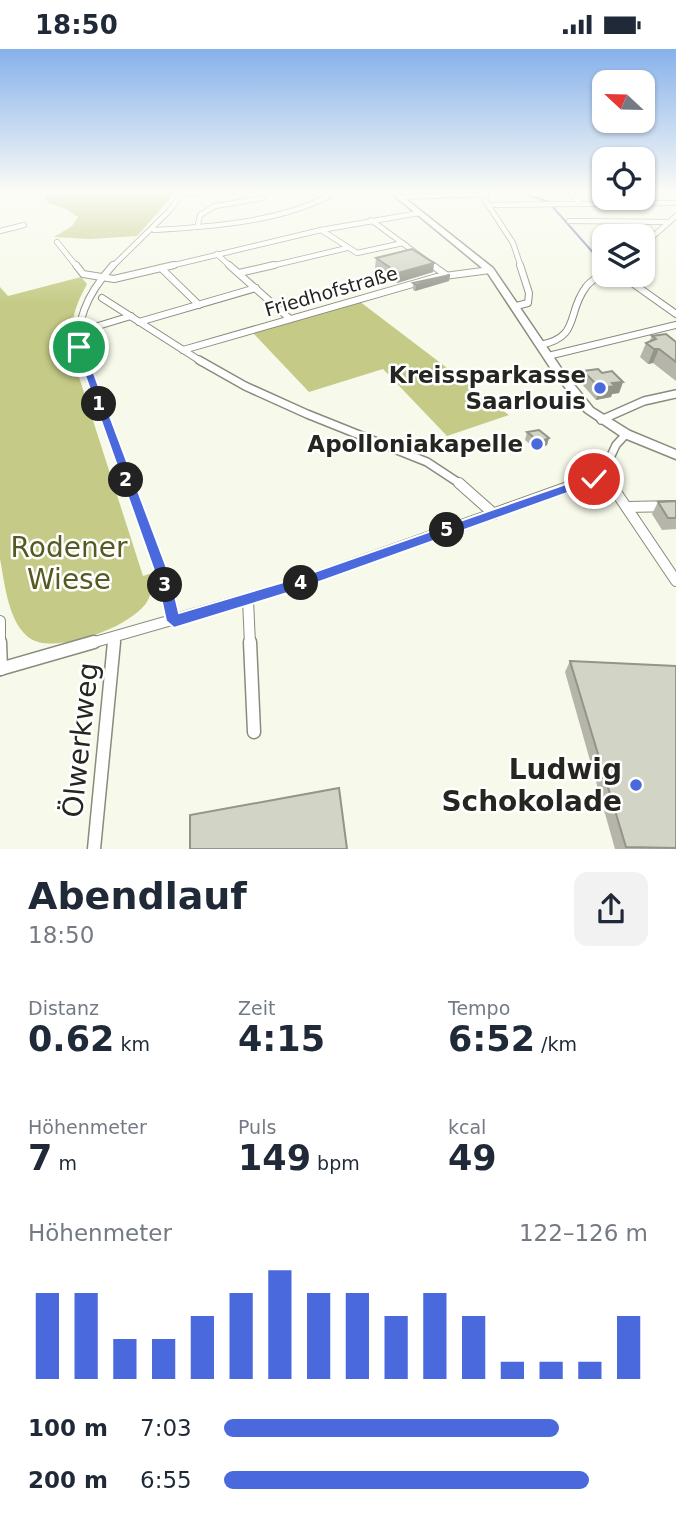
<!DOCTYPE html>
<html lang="de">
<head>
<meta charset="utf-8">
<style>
  body { margin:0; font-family:"DejaVu Sans",sans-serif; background:#f2f2f3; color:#1f2937; height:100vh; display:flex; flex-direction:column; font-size:26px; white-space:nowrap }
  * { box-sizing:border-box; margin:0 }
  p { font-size:23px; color:#747a83 }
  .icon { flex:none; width:38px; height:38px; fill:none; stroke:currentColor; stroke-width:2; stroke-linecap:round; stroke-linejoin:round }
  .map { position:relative; height:800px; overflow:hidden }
  .drawer { display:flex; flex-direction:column; background:#fff; flex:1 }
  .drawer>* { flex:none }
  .needle { width:46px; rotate:292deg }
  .tools { position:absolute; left:592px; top:21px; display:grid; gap:14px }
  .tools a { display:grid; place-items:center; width:63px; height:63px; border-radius:14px; background:#fff; box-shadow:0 2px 5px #0004; font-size:35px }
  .pin { position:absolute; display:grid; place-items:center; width:60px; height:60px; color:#fff; margin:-30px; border:4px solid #fff; border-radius:50%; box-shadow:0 2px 7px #0007 }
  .km { position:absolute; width:35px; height:35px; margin:-18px; border-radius:50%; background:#222; color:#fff; font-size:19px; line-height:35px; text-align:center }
  .round { display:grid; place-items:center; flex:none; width:74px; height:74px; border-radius:14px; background:#f2f2f3 }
  .summary { display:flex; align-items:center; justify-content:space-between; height:119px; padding:0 28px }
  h1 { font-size:38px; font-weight:800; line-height:52px }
  .stats { display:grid; grid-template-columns:repeat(3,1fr); gap:10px; height:119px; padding:7px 28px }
  .stats div { display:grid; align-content:center }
  .stats b { font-size:35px; font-weight:800 }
  .stats small { font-size:19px; font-weight:400 }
  .stats p { font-size:19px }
  .chart { height:196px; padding:14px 28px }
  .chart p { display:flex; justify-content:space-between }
  .chart svg { width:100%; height:126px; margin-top:7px; stroke:#4969dd; stroke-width:6 }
  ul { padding:0 28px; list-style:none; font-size:23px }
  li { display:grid; grid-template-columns:112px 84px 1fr; align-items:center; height:52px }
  li i { height:18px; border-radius:9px; background:#4969dd }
  .status { display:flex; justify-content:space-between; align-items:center; height:49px; padding:0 35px; background:#fff; direction:ltr }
  .status svg { height:19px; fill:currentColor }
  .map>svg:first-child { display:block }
  .green { fill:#c5cb86 }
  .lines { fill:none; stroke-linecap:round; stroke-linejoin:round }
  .stream { stroke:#7484b1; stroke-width:2 }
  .minor-far4-casing { stroke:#898b7d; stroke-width:6 }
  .minor-far3-casing { stroke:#898b7d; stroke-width:8 }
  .minor-far2-casing { stroke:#898b7d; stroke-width:10 }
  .minor-far1-casing { stroke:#898b7d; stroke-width:12 }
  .minor-casing { stroke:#898b7d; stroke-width:15 }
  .primary-casing { stroke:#898b7d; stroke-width:3 }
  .minor-far4 { stroke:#fff; stroke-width:4.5 }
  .minor-far3 { stroke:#fff; stroke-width:6 }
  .minor-far2 { stroke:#fff; stroke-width:7 }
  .minor-far1 { stroke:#fff; stroke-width:10 }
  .minor { stroke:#fff; stroke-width:12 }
  .primary { fill:#fff; fill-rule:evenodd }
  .wall { fill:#b5b6a9 }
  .shaded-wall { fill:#93948a }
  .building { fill:#d2d4c5; stroke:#93948a; stroke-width:2 }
  .route { fill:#4969dd; stroke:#fff; stroke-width:2 }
  .poi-dot { fill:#4969dd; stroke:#fff; stroke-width:2.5 }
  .labels { text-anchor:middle; stroke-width:5; stroke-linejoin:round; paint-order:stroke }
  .far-street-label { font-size:19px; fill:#262621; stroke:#fff }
  .poi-label { font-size:23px; font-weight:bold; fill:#262621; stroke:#fff; text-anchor:end }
  .near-park-label { font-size:28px; fill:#565921; stroke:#fff }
  .near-street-label { font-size:28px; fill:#262621; stroke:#fff }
  .near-poi-label { font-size:28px; font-weight:bold; fill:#262621; stroke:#fff; text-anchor:end }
</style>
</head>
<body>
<div class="status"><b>18:50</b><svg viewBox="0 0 49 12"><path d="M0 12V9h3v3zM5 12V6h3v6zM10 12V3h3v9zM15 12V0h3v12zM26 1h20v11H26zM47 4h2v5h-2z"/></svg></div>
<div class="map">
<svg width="676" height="800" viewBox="0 0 676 800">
  <rect width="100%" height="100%" fill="#f7f9ea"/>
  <g class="green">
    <path d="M46,143H176L137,187L90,190L54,188L72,177L78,168L64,159L48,154L45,150Z"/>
    <path d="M81,228L87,235C75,257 69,274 74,298L70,300L143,527L152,524C152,533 152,544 148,551C135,577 56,606 31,590C8,575 5,535 0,510V238L8,247Z"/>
    <path d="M359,252L509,366L447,387L383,320L309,343L252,283Z"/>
  </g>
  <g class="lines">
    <g class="stream">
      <path d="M526,143L530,147L550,153"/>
      <path d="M551,156L596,207"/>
    </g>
    <g class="minor-far4-casing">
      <g id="minor-far4">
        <path d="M487,143L485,151L513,194L521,218"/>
        <path d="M569,143L580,154"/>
        <path d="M184,145L207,143"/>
        <path d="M399,148L486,145"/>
        <path d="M488,156L676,154"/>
        <path d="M371,171L435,218"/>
        <path d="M569,172L669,173"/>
        <path d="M198,176L200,166L215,157L263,149"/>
        <path d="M154,181C211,178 278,173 329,147V143"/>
        <path d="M321,181L357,204L403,194"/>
        <path d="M0,182L24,176"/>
        <path d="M57,193L77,218"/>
        <path d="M642,197L676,167"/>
        <path d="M217,205L231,218"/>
        <path d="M112,218L169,162L184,143"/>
        <path d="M166,218L321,181L419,164"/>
        <path d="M267,218L347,199"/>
      </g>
    </g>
    <g class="minor-far3-casing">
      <g id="minor-far3">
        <path d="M76,216L83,225L114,230L174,216"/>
        <path d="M229,216L290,270"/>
        <path d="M432,216L446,226"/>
        <path d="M161,219L199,256"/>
        <path d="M239,224L274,216"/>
        <path d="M621,226L676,265"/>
        <path d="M102,249L202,313"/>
        <path d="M516,257L528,254L529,244L520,216"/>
        <path d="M139,273L256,239"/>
        <path d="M78,283L131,267"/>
        <path d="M540,296C581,288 566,264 586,238C590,232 598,228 604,224"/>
        <path d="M183,301L437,228L490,221"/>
        <path d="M548,307L676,276"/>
        <path d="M84,313C71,275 88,244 113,216"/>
      </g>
    </g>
    <g class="minor-far2-casing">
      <g id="minor-far2">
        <path d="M84,311L129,436"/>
        <path d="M199,311L245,337L307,365L427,413L462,436"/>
        <path d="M601,371L644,352L676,345"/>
        <path d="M603,424L611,436"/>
        <path d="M603,424L616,396L626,385"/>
        <path d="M575,436L603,424"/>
      </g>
    </g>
    <g class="minor-far1-casing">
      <g id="minor-far1">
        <path d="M129,434L164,530L174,572"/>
        <path d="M459,434L494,465"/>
        <path d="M610,434L676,532"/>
        <path d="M627,458L676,457"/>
        <path d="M248,551L250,595"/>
        <path d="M0,572V595"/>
        <path d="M88,595L294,536L579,434"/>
        <path d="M114,595L115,588"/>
      </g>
    </g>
    <g class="minor-casing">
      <g id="minor">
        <path d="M0,593L1,620"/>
        <path d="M250,593L254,683"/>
        <path d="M0,620L94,593"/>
        <path d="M94,800L114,593"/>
      </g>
    </g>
    <g class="primary-casing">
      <path id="primary" d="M390,143H397L493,219L563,322L593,359L630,382L676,401V410L622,388L585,363L555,326L487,223Z"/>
    </g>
    <use href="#minor-far4" class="minor-far4"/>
    <use href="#minor-far3" class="minor-far3"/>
    <use href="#minor-far2" class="minor-far2"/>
    <use href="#minor-far1" class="minor-far1"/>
    <use href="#minor" class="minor"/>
    <use href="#primary" class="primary"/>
  </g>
  <g class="wall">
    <path d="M376,209L434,214L433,223L397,234L375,219Z"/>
    <path d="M450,226L449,232L415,242L413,241V234Z"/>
    <path d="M652,287L676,293V332L653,314L648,315L640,308L646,294L649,293Z"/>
    <path d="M583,322L602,324L623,333L619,344L612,345L611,348L596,351L580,333Z"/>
    <path d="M527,383L549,389L547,396L537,401L525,391Z"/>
    <path d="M676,452V480L662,481L652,465L658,453Z"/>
    <path d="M570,612L676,617V800H615L565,623Z"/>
  </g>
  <g class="shaded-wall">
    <path d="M434,214L433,223L397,234L398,224Z"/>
    <path d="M450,226L449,232L415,242L416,236Z"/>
    <path d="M654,300H659L653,314L648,315Z"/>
    <path d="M623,333L619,344L612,345L611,348L596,351L600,339L612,334Z"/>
    <path d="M549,389L547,396L537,401L540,393Z"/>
  </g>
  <g class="building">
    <path d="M412,200L434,214L398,224L376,209Z"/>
    <path d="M450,226L416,236L413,234Z"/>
    <path d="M666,285L676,293V313L659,300H654L646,294L656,290L652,287Z"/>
    <path d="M598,320L602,324L612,322L623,333L612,334L615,337L600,339L583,322Z"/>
    <path d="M539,381L549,389L540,393L527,383Z"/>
    <path d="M676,452V469H668L658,453Z"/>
    <path d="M570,612L676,617V799L626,798Z"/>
    <path d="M339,739L347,800H190V766Z"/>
  </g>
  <linearGradient id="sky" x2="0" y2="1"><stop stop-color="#87b1eb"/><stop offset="0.56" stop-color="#fbfcf6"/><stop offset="1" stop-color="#fbfcf6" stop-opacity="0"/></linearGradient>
  <rect width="676" height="255" fill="url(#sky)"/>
  <path class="route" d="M79,295L84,298L171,530L179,564L294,530L589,427H598L600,430L598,433L294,542L174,579L166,572L157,530L75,298Z"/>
  <g class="poi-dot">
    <circle cx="600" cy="339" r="7"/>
    <circle cx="537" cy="395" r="7"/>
    <circle cx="636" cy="736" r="7"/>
  </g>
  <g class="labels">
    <g class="far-street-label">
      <text transform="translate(331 242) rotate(-16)" y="7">Friedhofstraße</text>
    </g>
    <g class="poi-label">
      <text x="586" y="334">Kreissparkasse<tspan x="586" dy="26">Saarlouis</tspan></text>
      <text x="523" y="403">Apolloniakapelle</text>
    </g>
    <g class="near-park-label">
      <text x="69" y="508">Rodener<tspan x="69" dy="32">Wiese</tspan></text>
    </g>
    <g class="near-street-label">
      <text transform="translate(80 691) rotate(-84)" y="10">Ölwerkweg</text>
    </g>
    <g class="near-poi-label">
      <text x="622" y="730">Ludwig<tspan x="622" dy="32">Schokolade</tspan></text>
    </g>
  </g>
</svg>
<div class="tools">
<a><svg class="needle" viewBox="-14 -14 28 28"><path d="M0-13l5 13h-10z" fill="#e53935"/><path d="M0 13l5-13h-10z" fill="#747a83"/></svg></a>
<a><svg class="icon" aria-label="locate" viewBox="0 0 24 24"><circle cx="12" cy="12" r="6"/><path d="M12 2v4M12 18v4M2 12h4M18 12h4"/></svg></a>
<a><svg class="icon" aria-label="layers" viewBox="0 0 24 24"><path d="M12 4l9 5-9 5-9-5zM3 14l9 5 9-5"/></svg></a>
</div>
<div class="pin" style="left:79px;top:298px;background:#1e9e55"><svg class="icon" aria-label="arrive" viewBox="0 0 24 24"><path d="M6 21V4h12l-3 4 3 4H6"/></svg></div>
<div class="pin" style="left:594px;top:430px;background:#d93025"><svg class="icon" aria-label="check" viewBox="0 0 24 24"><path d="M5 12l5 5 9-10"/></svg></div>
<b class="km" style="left:99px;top:355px">1</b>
<b class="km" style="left:126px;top:431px">2</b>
<b class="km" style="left:165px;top:536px">3</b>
<b class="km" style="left:301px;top:534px">4</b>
<b class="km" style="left:447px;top:481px">5</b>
</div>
<section class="drawer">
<div class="summary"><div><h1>Abendlauf</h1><p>18:50</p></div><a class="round"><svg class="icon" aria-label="share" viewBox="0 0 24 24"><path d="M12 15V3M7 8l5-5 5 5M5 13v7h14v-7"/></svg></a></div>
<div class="stats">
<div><p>Distanz</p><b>0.62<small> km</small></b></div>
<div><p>Zeit</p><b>4:15</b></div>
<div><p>Tempo</p><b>6:52<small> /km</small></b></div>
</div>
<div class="stats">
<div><p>Höhenmeter</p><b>7<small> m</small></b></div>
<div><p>Puls</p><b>149<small> bpm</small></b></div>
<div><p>kcal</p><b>49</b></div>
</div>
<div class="chart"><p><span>Höhenmeter</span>122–126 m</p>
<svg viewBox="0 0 160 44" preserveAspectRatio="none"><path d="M5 44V14M15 44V14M25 44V30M35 44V30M45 44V22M55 44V14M65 44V6M75 44V14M85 44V14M95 44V22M105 44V14M115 44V22M125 44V38M135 44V38M145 44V38M155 44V22"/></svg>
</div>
<ul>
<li><b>100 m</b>7:03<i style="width:79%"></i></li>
<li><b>200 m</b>6:55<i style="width:86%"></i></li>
</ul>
</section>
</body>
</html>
